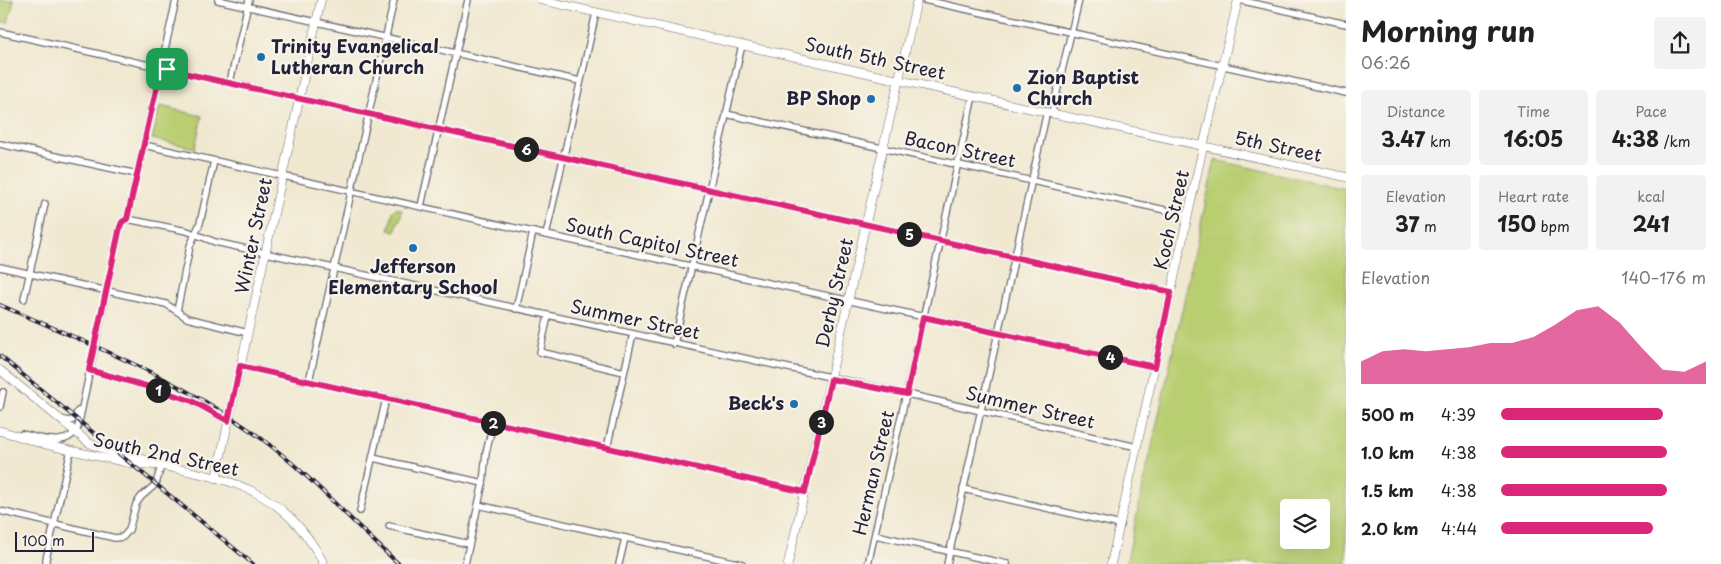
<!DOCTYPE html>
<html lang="en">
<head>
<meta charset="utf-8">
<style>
  body { margin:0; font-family:"Playpen Sans",sans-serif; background:#f2f2f2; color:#202124; height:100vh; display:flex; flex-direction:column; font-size:19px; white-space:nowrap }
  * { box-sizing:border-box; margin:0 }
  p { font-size:16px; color:#757577 }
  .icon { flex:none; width:28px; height:28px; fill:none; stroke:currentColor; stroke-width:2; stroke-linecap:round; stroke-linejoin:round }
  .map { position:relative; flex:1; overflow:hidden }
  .panel { display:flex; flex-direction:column; background:#fff; width:375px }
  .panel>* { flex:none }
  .controls { position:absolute; left:1280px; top:499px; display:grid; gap:10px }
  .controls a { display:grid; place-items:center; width:50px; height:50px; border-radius:5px; background:#fff; box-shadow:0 5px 20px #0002; font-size:25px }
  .scale { position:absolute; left:15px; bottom:12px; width:79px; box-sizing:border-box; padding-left:5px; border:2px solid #22223b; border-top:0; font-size:14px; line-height:18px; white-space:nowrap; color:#22223b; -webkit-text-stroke:4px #f7f3e8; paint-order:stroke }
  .pin { position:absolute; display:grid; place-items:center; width:42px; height:42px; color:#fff; margin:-21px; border-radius:10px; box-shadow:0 2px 8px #0006 }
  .km { position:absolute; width:25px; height:25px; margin:-12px; border-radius:50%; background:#222; color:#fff; font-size:14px; line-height:25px; text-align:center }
  .round { display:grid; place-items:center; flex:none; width:52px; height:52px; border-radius:5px; background:#f2f2f2 }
  .headline { display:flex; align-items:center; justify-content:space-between; height:85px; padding:0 15px }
  h1 { font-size:28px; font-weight:700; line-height:38px }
  .metrics { display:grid; grid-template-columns:repeat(3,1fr); gap:8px; height:85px; padding:5px 15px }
  .metrics div { display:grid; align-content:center; border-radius:5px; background:#f2f2f2; text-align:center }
  .metrics b { font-size:21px; font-weight:700 }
  .metrics small { font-size:14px; font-weight:400 }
  .metrics p { font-size:14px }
  .chart { height:140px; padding:10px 15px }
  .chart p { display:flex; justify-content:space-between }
  .chart svg { width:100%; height:90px; margin-top:5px; fill:#db2777; opacity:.7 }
  ul { padding:0 15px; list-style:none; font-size:16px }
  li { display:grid; grid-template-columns:80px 60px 1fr; align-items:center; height:38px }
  li i { height:12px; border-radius:6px; background:#db2777 }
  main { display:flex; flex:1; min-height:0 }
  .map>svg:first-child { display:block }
  .green { fill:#b9ce71; stroke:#6e7856; fill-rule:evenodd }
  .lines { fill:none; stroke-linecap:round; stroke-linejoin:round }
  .street-casing { stroke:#6a676f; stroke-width:8 }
  .secondary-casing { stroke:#6a676f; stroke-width:9 }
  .street { stroke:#fff; stroke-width:5.5 }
  .secondary { stroke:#fff; stroke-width:8 }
  .rail-casing { stroke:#22223b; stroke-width:4 }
  .rail { stroke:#f7f3e8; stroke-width:2; stroke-dasharray:5.5; stroke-linecap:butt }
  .route-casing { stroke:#fff; stroke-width:10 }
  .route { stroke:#db2777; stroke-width:6 }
  .poi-dot { fill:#1f6fb2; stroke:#f7f3e8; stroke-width:2 }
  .labels { text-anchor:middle; stroke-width:4.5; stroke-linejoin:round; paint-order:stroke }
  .poi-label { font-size:18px; font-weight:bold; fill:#22223b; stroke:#f7f3e8; text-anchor:start }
  .street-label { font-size:18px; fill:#22223b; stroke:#f7f3e8 }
</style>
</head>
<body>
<main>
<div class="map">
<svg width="1346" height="564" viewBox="0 0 1346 564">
  <rect width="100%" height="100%" fill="#f7f3e8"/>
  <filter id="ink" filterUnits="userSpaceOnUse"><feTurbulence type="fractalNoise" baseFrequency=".02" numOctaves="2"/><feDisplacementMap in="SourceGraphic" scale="10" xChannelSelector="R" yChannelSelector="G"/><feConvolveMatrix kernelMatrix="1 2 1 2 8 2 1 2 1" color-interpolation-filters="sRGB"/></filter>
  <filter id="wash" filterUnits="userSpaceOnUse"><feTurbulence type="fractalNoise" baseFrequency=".0096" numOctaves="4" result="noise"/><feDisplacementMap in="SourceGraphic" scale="20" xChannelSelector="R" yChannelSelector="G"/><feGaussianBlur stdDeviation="1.12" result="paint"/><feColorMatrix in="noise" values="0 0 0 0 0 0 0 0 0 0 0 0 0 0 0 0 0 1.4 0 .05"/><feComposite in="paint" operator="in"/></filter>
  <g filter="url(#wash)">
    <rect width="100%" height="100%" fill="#f0e8d0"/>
    <g class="green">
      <path d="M0,0H14L8,23L0,21Z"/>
      <path d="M160,106L202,116L195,148L152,139Z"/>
      <path d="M1215,160L1346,189V564H1126ZM1289,508H1321V540H1289Z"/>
      <path d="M396,208L402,210L400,221H398L395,232L389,230L393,211Z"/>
    </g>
  </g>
  <g filter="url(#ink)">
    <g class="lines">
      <g class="street-casing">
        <g id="street">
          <path d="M218,0L580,81"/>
          <path d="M924,0L1346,93"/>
          <path d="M1239,0L1346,24"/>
          <path d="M0,32L1171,292"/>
          <path d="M230,82L249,0"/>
          <path d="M1052,112L1079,0"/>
          <path d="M726,114L1188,215"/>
          <path d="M0,144L137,174"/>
          <path d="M144,145L533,232L1155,367"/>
          <path d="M421,206L468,0"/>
          <path d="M127,219L187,231L215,242L907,394L1137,447"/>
          <path d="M546,235L596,13"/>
          <path d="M0,267L166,304L187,318L248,333"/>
          <path d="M24,299L45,204"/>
          <path d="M516,309L533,232"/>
          <path d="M177,311L190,246L200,223L214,161"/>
          <path d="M548,316L540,352L624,372"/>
          <path d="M674,344L742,45"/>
          <path d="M241,366L805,492"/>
          <path d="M89,370L153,388L191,401L228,421"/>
          <path d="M309,381L394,0"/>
          <path d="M0,407L3,392"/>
          <path d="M61,419L68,421L73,420L78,411"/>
          <path d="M22,434C42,438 67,449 78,427L120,227L122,222L127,219L176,0"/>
          <path d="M607,448L633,334"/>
          <path d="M373,458L483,483"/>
          <path d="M963,489L1121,525"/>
          <path d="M478,505L742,564"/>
          <path d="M0,511L115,538L123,537L129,530L136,504L141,497L156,484L161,466"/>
          <path d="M360,511L386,399"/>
          <path d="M389,526L469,544"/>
          <path d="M875,535L1007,564"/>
          <path d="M46,564V559L71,450"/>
          <path d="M465,564L483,483L486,453L493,423"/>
          <path d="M619,564L625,538"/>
          <path d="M868,564L973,96"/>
          <path d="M947,564L1047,111"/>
        </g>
      </g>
      <g class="secondary-casing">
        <g id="secondary">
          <path d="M541,0L898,80L1346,177"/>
          <path d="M0,370L89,443C108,453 131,455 152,462"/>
          <path d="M0,431C13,434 27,439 40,443C69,451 100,456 129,463C140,465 152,464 163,466C237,480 287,493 324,564"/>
          <path d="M216,478L321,0"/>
          <path d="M788,564L917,0"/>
          <path d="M1111,564L1203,147L1238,0"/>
        </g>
      </g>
      <use href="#street" class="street"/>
      <use href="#secondary" class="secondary"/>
      <g class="rail-casing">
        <g id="rail">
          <path d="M0,305C90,344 182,380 262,439C312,476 352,523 399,564"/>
          <path d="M0,356L253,564"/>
        </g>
      </g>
      <use href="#rail" class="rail"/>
    </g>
  </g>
  <g class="lines" filter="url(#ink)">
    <g class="route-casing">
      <path id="route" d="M161,68L1171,292L1155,367L923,317L907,394L831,379L805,492L240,366L228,421L192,401L153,388L89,370L120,227L122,222L127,219Z"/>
    </g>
    <use href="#route" class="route"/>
  </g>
  <g class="poi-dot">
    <circle cx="261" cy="57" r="5"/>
    <circle cx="1017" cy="88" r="5"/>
    <circle cx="871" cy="99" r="5"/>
    <circle cx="413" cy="248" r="5"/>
    <circle cx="794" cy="404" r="5"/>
  </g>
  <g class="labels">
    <g class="poi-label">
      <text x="271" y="53">Trinity Evangelical<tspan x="271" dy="21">Lutheran Church</tspan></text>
      <text x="1027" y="84">Zion Baptist<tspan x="1027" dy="21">Church</tspan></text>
      <text x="861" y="105" text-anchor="end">BP Shop</text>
      <text x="413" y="273" text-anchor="middle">Jefferson<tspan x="413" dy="21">Elementary School</tspan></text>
      <text x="784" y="410" text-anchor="end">Beck's</text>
    </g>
    <g class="street-label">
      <text transform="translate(875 59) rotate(12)" y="6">South 5th Street</text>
      <text transform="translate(1278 147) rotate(12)" y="6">5th Street</text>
      <text transform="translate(960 150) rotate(12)" y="6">Bacon Street</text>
      <text transform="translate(1172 220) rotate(-77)" y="6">Koch Street</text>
      <text transform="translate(254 236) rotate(-78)" y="6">Winter Street</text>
      <text transform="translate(652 243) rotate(12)" y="6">South Capitol Street</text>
      <text transform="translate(835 293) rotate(-77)" y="6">Derby Street</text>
      <text transform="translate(635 320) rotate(12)" y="6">Summer Street</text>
      <text transform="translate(1030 408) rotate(13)" y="6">Summer Street</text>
      <text transform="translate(166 455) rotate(12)" y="6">South 2nd Street</text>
      <text transform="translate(874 473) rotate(-77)" y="6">Herman Street</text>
    </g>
  </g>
</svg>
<div class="controls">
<a><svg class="icon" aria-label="layers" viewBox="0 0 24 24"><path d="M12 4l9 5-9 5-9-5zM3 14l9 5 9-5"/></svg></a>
</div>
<div class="scale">100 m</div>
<div class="pin" style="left:167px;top:69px;background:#1e9e55"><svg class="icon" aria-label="arrive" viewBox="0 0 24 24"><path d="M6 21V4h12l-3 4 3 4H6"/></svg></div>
<b class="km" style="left:158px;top:390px">1</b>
<b class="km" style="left:493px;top:423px">2</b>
<b class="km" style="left:821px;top:422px">3</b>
<b class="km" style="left:1110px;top:357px">4</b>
<b class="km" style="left:909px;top:234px">5</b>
<b class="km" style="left:526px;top:149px">6</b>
</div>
<section class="panel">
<div class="headline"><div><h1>Morning run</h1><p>06:26</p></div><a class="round"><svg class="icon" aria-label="share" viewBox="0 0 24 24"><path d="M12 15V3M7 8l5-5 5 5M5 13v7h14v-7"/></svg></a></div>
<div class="metrics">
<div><p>Distance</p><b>3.47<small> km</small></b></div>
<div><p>Time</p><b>16:05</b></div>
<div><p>Pace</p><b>4:38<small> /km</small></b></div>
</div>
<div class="metrics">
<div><p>Elevation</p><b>37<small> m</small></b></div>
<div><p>Heart rate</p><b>150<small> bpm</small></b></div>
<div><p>kcal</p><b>241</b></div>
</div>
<div class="chart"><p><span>Elevation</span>140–176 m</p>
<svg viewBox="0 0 160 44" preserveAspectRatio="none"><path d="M0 44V33L10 28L20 27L30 28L40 27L50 26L60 24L70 24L80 21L90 15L100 8L110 6L120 14L130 26L140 37L150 38L160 33V44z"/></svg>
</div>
<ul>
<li><b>500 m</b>4:39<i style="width:79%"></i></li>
<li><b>1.0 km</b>4:38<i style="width:81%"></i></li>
<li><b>1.5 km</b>4:38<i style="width:81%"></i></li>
<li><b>2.0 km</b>4:44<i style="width:74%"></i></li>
</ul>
</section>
</main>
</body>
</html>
